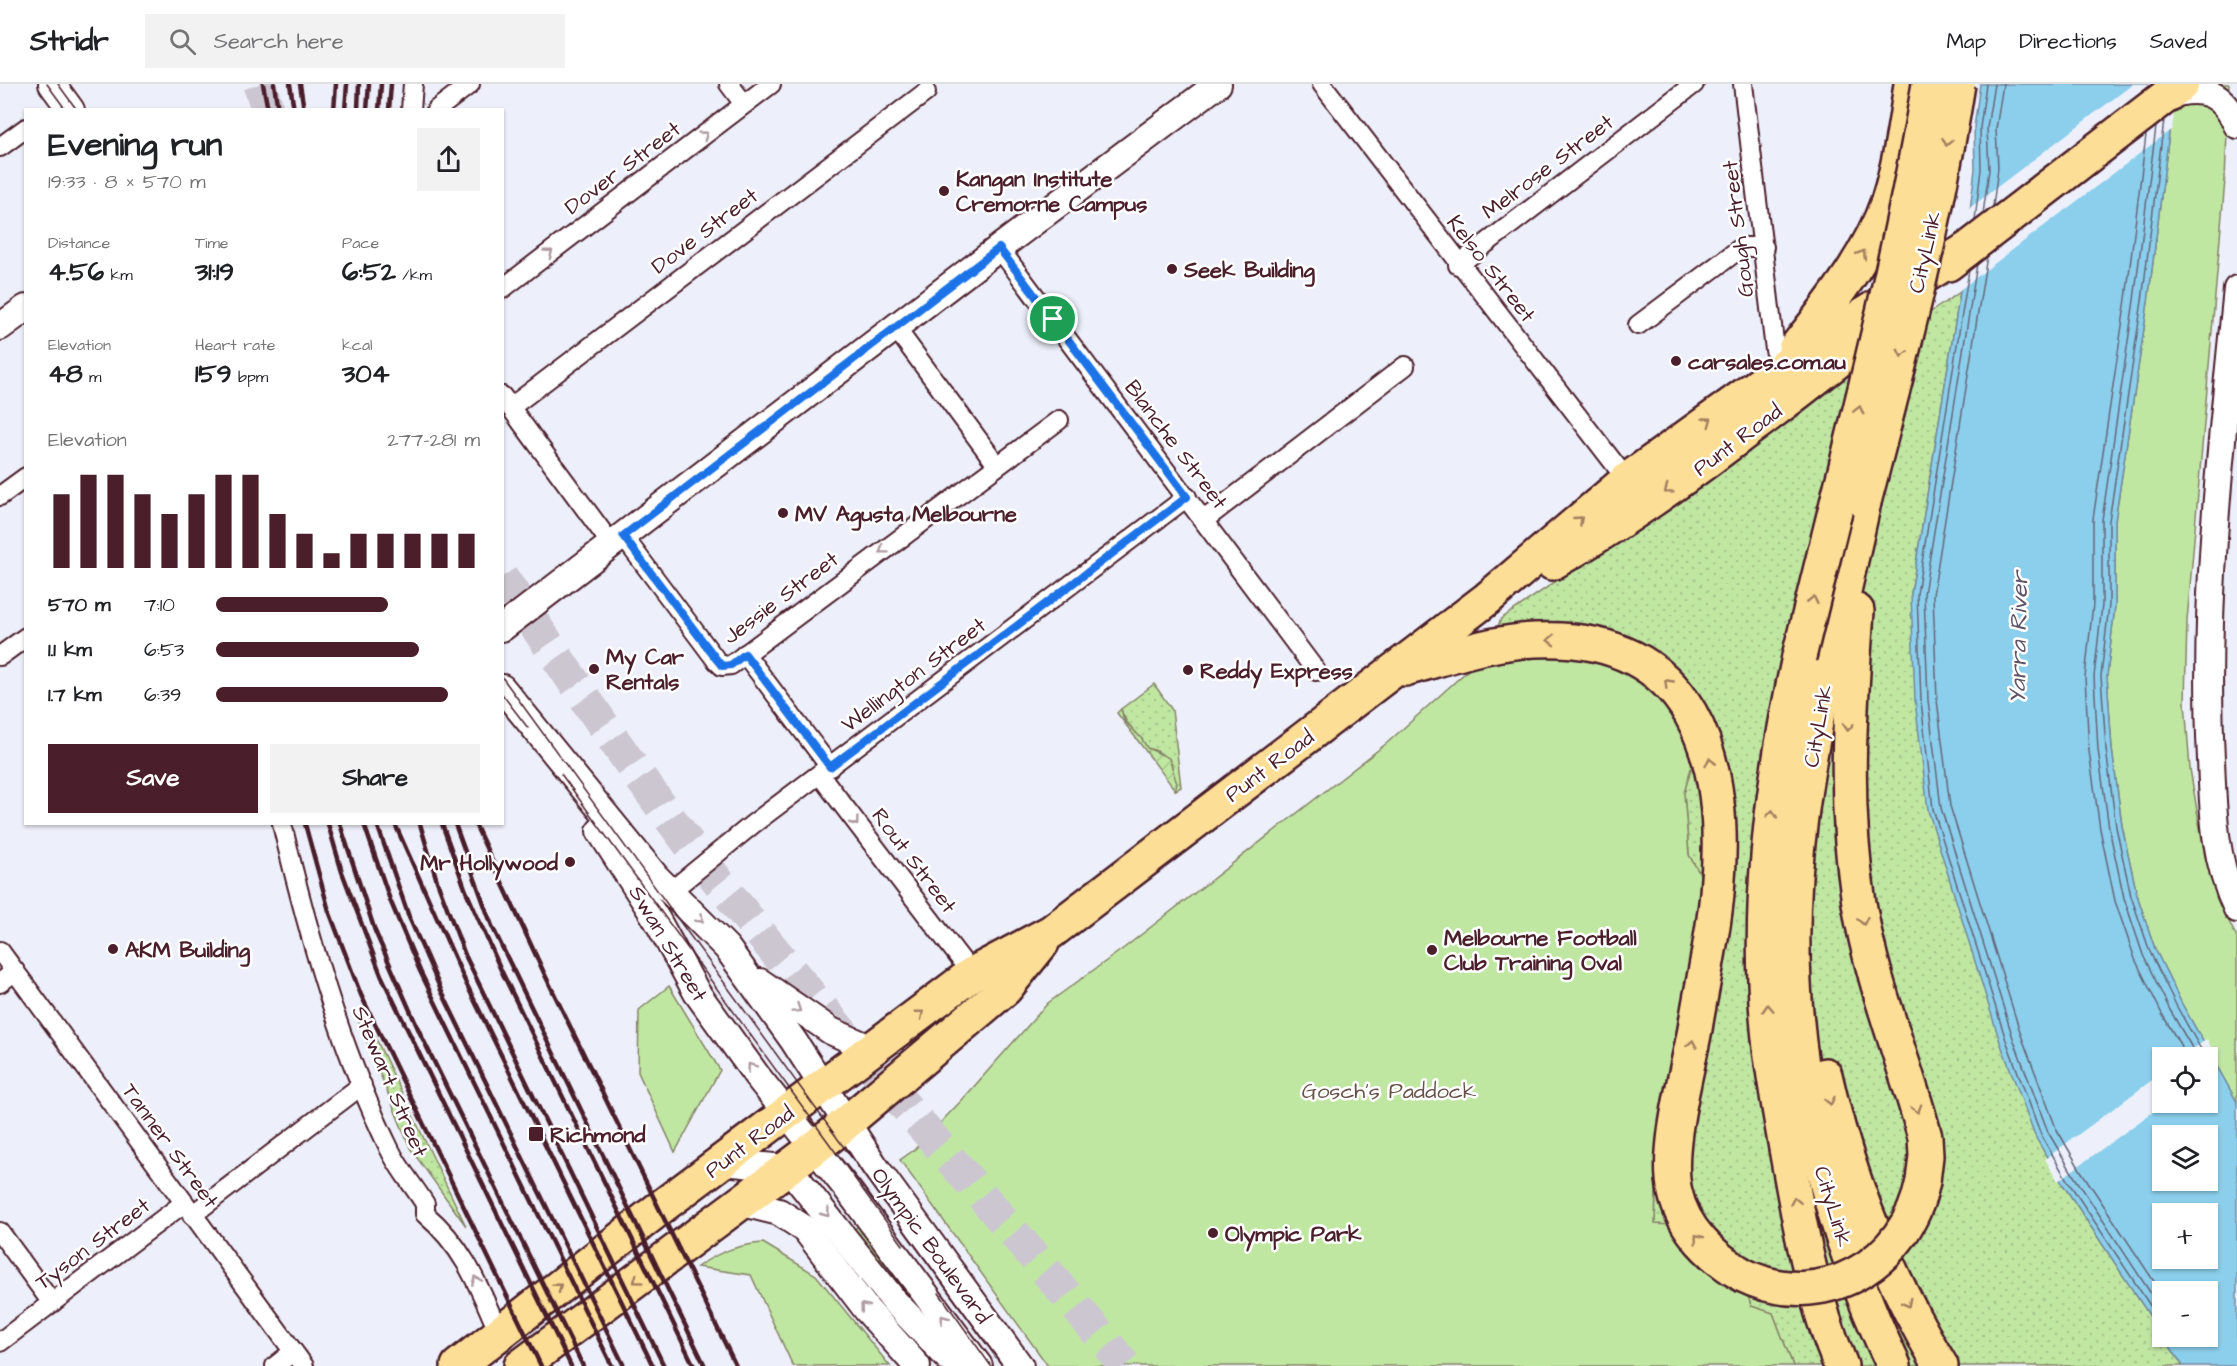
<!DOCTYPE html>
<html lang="en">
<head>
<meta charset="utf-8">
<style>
  body { margin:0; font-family:"Architects Daughter",sans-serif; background:#f2f2f2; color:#202124; height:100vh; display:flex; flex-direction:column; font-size:22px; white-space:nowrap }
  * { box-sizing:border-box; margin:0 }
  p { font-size:20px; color:#757577 }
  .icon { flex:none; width:33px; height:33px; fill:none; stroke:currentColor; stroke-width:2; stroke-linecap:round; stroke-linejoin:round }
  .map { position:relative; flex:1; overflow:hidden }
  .panel { position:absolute; left:24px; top:24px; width:480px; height:717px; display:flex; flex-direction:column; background:#fff; border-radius:0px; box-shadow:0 2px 4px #0004 }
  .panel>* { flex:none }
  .tools { position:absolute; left:2152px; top:963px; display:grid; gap:12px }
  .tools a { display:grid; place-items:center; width:66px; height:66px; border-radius:0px; background:#fff; box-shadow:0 2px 4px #0004; font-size:30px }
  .pin { position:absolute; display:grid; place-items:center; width:51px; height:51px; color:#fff; margin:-26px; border:3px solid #fff; border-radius:50%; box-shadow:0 2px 6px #0007 }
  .round { display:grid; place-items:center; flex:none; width:63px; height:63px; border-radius:0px; background:#f2f2f2 }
  .headline { display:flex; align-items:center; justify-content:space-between; height:102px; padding:0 24px }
  h1 { font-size:33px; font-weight:700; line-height:45px }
  .figures { display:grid; grid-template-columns:repeat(3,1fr); gap:9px; height:102px; padding:6px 24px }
  .figures div { display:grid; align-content:center }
  .figures b { font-size:26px; font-weight:700 }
  .figures small { font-size:16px; font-weight:400 }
  .figures p { font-size:16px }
  .chart { height:168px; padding:12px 24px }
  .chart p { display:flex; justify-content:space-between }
  .chart svg { width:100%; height:108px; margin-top:6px; stroke:#4a1f2b; stroke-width:6 }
  .action { display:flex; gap:12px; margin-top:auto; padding:12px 24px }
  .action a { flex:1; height:69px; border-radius:0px; background:#4a1f2b; color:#fff; font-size:24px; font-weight:700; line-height:69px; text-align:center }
  .action a+a { background:#f2f2f2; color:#202124 }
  ul { padding:0 24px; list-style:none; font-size:20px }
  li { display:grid; grid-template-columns:96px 72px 1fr; align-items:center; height:45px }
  li i { height:15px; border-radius:8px; background:#4a1f2b }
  header { display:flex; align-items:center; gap:36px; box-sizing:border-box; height:84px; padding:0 30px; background:#fff; border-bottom:2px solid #e0e0e0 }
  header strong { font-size:28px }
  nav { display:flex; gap:33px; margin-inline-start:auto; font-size:21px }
  .search { width:420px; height:54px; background:#f2f2f2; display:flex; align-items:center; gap:15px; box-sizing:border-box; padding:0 21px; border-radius:0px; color:#757577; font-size:22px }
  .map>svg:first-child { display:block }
  .grass { fill:url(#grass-dots); stroke:#858366; stroke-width:1.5 }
  .park { fill:#c0e7a2; stroke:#858366; stroke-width:1.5 }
  .garden { fill:url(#garden-furrows); stroke:#858366; stroke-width:1.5 }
  .water { fill:#8bcfec; stroke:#71899f; stroke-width:1.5; fill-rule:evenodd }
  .pier { fill:#edf0fa }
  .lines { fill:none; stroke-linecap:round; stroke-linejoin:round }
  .shore { stroke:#646578; stroke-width:1.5 }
  .highway-tunnel { stroke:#ccc6d1; stroke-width:33; stroke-dasharray:33 16; stroke-linecap:butt }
  .street-casing { stroke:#4a1f2b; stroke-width:22 }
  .secondary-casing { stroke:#4a1f2b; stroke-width:30 }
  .highway-casing { stroke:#4a1f2b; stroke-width:38 }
  .street { stroke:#fff; stroke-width:18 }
  .secondary { stroke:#fff; stroke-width:26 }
  .highway { stroke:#fdde96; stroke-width:33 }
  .tram { stroke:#4a1f2b; stroke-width:1.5 }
  .rail { stroke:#4a1f2b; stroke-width:4.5 }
  .highway-bridge-casing { stroke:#4a1f2b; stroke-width:38; stroke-linecap:butt }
  .highway-bridge { stroke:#fdde96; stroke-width:33 }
  .oneway { stroke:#ae9aa0 }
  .oneway2 { stroke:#a47e60 }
  .route-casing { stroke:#fff; stroke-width:12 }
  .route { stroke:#1a73e8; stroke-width:8 }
  .poi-dot { fill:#4a1f2b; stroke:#fff; stroke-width:2 }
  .labels { text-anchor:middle; stroke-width:5; stroke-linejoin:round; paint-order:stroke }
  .street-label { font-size:22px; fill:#4a1f2b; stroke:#fff }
  .poi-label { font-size:22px; font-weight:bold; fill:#4a1f2b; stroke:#fff; text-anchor:start }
  .park-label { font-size:22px; fill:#685149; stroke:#fff }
  .water-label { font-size:24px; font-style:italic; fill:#5e5465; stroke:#fff }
</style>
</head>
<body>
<header>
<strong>Stridr</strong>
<div class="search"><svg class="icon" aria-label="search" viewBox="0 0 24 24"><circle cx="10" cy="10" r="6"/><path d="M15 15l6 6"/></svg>Search here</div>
<nav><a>Map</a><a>Directions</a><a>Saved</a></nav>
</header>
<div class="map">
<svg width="2237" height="1282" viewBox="0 0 2237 1282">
  <defs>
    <pattern id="grass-dots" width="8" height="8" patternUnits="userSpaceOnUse" patternTransform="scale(1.5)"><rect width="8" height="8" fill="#c0e7a2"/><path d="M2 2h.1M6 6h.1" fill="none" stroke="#a6c68c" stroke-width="1.8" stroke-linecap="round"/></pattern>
    <pattern id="garden-furrows" width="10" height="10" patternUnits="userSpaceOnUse" patternTransform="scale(1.5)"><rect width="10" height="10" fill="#c0e7a2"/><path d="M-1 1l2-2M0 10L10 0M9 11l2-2" fill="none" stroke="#a6c68c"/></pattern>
  </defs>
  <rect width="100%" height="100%" fill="#edf0fa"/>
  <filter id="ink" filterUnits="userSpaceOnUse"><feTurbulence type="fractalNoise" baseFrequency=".0167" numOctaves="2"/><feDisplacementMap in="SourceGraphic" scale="12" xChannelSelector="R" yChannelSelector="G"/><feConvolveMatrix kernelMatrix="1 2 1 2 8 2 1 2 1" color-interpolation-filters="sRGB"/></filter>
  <g filter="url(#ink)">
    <g class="grass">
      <path d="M1960,208L1911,510L2062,1099L2183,1282H1793L1773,1229L1751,1222L1747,1207L1655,1141L1657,1067L1700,816L1701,792L1689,771L1684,709L1693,677L1486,570L1501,535L1671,418L1846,286Z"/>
      <path d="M1154,600L1172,626L1181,703L1176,706L1171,678L1157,667L1147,664C1139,648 1125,642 1121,625Z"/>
      <path d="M365,932L466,1142L410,1064L357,933Z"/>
      <path d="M862,1139L933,1237L928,1241L852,1147Z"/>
    </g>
    <g class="park">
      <path d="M2175,0H2229L2225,96L2187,537L2185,618L2190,685L2205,773L2220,819L2237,854V1018L2182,920L2155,865L2137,811L2122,742L2112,665L2107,592L2115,521V437L2148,218Z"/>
      <path d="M1538,568L1609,577L1649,601L1677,635L1693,677L1684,709L1689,771L1701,792L1700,816L1657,1067L1655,1140L1672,1141L1747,1207L1751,1222L1773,1229L1793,1282H1048L900,1076L914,1066L963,1015L1048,919L1124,864L1387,659L1486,570Z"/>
      <path d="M669,902L720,986L675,1068L638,988L639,926Z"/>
      <path d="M763,1159L816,1191L890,1282H793L751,1191L697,1183C719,1168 737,1161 763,1159Z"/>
    </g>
    <path class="garden" d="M1121,625L1124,636L1142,655L1147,664L1169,674L1177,700L1175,706L1117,629Z"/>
    <path class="water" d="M1980,0H2175L2148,218L2115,437V521L2107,592L2112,665L2122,742L2137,811L2155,865L2182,920L2237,1018V1282H2183L2163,1252H2208V1208H2163V1252L2062,1099L2036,1054L2000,958L1928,726L1915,617L1911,510L1960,208L1975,85L1974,44ZM2163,974H2208V1018H2163ZM2163,1052H2208V1096H2163ZM2163,1130H2208V1174H2163Z"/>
    <g class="pier">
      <path d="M2133,0H2178L2172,45L1957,208L1967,126Z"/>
      <path d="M2207,955L2219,979L2208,987V974L2182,973Z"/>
      <path d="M2163,988L2165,1019L2058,1097L2045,1075Z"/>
    </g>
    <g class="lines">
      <g class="shore">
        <path d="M2164,36L2142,217L2109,437V521L2101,592L2106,665L2116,743L2131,812L2150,868L2177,923L2206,974"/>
        <path d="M2156,43L2134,216L2102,436V521L2094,593L2098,666L2109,744L2124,814L2143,871L2170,926L2198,974"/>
        <path d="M2146,51L2126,215L2093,435V520L2085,593L2089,667L2100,745L2115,817L2135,875L2162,930L2188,974"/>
        <path d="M1993,122L1998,84L1996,45L2003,0"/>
        <path d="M1983,130L1989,86L1987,44L1994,0"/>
        <path d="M1975,136L1981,85L1980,44L1986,0"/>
        <path d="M1987,172L1933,511L1937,616L1950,722L2021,951L2056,1044L2081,1087L2163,1211"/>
        <path d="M1977,180L1924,510L1928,616L1941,724L2013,954L2048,1048L2074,1092L2163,1228"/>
        <path d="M1969,186L1917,510L1921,617L1933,725L2006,956L2041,1051L2067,1096L2163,1241"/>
      </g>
      <g class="highway-tunnel">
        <path d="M259,0L268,26"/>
        <path d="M502,493C574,597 643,704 722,802C852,966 993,1120 1125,1282"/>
      </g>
      <g class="street-casing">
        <g id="street">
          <path d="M729,0L744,20"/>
          <path d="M1322,0L1627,396"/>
          <path d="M1743,0L1775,266L1781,284"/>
          <path d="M411,26L413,0"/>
          <path d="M436,26L470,0"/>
          <path d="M0,63L26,44"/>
          <path d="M999,164L1316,587"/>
          <path d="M1458,181L1694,0"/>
          <path d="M502,205L771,0"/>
          <path d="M1638,241L1742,163H1764"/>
          <path d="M895,243L997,381"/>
          <path d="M502,312L612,461"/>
          <path d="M511,323L926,8"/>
          <path d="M0,412L26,393"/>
          <path d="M1204,436L1405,282"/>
          <path d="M623,452L716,576L722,582L731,581L1059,336"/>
          <path d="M745,570L830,683"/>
          <path d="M0,572L26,553"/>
          <path d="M820,691L972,890"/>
          <path d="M282,740C308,850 340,964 390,1066C399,1085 414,1102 425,1120V1130C465,1164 479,1203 499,1249"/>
          <path d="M671,807L753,740L1187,413"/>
          <path d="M0,867L304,1282"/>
          <path d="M0,899L15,887"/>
          <path d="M192,1131L362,1001"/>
          <path d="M0,1148L52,1219"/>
          <path d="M0,1258L184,1119"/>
          <path d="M275,1282L293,1268"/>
        </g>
      </g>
      <g class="secondary-casing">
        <g id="secondary">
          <path d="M52,0L71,26"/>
          <path d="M2164,13C2200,0 2222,7 2237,41"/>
          <path d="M2237,205C2221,361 2203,518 2211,675C2213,727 2214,777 2237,825"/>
          <path d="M0,243L26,224"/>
          <path d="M502,544L999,164L1218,0"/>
          <path d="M502,604L656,793L727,864L793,956L876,1084L1020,1282"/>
          <path d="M600,747L657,836L697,909L757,992L848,1106L979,1282"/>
          <path d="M760,898L831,947L874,966"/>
          <path d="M723,1078L774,1083L795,1092L895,1218L956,1282"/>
          <path d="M743,1119L779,1128L805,1145L867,1226L917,1282"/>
        </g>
      </g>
      <g class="highway-casing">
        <g id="highway">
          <path d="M1948,180L2182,0"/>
          <path d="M1795,265C1830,220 1869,172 1888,117C1900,80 1906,39 1911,0"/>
          <path d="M1864,418C1837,542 1804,666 1795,793C1783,962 1822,1130 1894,1282"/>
          <path d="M1552,479C1622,439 1680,398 1744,349C1794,312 1844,274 1890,233"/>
          <path d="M1857,527C1850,628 1843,718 1859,819C1872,900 1904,975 1925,1053L1926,1072L1923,1097"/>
          <path d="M1799,573C1771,701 1755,833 1770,964C1775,1003 1782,1042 1789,1081C1801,1149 1814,1218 1841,1282"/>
          <path d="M1405,585C1448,573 1491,558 1535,556C1695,548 1729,676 1717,809C1713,855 1702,900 1695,945C1687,990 1665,1065 1675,1108C1683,1145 1712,1173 1743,1191"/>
          <path d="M1825,991C1848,1094 1887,1192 1941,1282"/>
          <path d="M458,1282L665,1120L972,890L1051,848L1487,515L1627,396L1803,269L1966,166"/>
          <path d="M521,1282L833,1050L1005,905L1042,859"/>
        </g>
      </g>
      <use href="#street" class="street"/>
      <use href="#secondary" class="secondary"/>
      <use href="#highway" class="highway"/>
      <g class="tram">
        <path d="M47,0L66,26"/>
        <path d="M58,0L77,26"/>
        <path d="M502,593L1003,1282"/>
        <path d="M502,610L528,644"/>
        <path d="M561,690L903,1161"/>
        <path d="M939,1209L991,1282"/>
      </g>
      <g class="rail">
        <path d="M263,0L268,26"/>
        <path d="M274,0L278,26"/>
        <path d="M290,0L294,26"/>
        <path d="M300,0L304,26"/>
        <path d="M334,26L336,0"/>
        <path d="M345,26L347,0"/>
        <path d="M358,26L359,0"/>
        <path d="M367,26L369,0"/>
        <path d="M379,26L381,0"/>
        <path d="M389,26L391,0"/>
        <path d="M305,740L329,827L361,911L541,1282"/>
        <path d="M328,740L342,788L381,891L571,1282"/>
        <path d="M340,740L375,847L420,949L583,1282"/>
        <path d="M364,740L390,816L420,887L612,1282"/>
        <path d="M377,740L409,833L441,906L624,1282"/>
        <path d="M395,740L465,897L653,1282"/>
        <path d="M420,740L437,797L465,871L664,1282"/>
        <path d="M442,740L466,807L501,886L694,1282"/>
        <path d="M455,740L492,842L705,1282"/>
        <path d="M475,740L545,891L736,1282"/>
      </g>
      <g class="highway-bridge-casing">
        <g id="highway-bridge">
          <path d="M1864,418C1900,280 1936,141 1958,0"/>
          <path d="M1799,573C1845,382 1897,193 1929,0"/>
          <path d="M1743,1191C1821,1230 1907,1180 1923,1097"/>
        </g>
      </g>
      <use href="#highway-bridge" class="highway-bridge"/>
    </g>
    <defs><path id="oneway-chevron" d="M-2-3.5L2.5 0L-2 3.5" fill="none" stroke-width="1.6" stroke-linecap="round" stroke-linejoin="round" transform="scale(1.5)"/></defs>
    <g class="oneway">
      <use href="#oneway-chevron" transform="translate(704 51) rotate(-37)"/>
      <use href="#oneway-chevron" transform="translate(549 169) rotate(-37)"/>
      <use href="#oneway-chevron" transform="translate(883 466) rotate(143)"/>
      <use href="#oneway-chevron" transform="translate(855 738) rotate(53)"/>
      <use href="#oneway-chevron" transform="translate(700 835) rotate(44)"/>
      <use href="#oneway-chevron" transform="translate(797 925) rotate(34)"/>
      <use href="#oneway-chevron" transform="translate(751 983) rotate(-126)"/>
      <use href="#oneway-chevron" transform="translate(826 1129) rotate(53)"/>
      <use href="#oneway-chevron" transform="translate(476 1196) rotate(-113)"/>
      <use href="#oneway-chevron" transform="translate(864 1223) rotate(-129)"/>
      <use href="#oneway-chevron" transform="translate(944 1235) rotate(-127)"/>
    </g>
    <g class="oneway2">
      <use href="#oneway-chevron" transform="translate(1947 58) rotate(101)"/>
      <use href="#oneway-chevron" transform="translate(1862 170) rotate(-59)"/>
      <use href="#oneway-chevron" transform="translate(1902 269) rotate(102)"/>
      <use href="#oneway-chevron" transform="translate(1859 326) rotate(-76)"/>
      <use href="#oneway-chevron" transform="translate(1708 337) rotate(-36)"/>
      <use href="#oneway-chevron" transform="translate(1668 406) rotate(143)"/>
      <use href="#oneway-chevron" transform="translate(1579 436) rotate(-41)"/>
      <use href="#oneway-chevron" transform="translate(1813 516) rotate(-77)"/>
      <use href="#oneway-chevron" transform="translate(1551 556) rotate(-180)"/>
      <use href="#oneway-chevron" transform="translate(1668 599) rotate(-134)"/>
      <use href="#oneway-chevron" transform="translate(1848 643) rotate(93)"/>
      <use href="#oneway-chevron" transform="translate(1710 678) rotate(-103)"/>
      <use href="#oneway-chevron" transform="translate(1772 730) rotate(-85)"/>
      <use href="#oneway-chevron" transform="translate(1863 837) rotate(78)"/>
      <use href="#oneway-chevron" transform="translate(1768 924) rotate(-93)"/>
      <use href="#oneway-chevron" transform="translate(920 930) rotate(-38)"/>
      <use href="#oneway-chevron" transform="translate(1692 960) rotate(-80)"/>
      <use href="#oneway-chevron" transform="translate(1830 1017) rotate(77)"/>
      <use href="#oneway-chevron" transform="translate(1917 1025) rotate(73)"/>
      <use href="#oneway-chevron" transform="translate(1795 1117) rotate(-101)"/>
      <use href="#oneway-chevron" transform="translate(1698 1154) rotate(-128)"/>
      <use href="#oneway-chevron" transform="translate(637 1196) rotate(144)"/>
      <use href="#oneway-chevron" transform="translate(558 1203) rotate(-38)"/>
      <use href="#oneway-chevron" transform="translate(1907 1219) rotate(63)"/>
    </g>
  </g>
  <g class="lines" filter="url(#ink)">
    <g class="route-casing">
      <path id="route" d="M999,164L1187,413L830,683L745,570L731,581L722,582L717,576L623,452Z"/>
    </g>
    <use href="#route" class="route"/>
  </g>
  <g class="poi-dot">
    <circle cx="944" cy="107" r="6"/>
    <circle cx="1172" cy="185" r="6"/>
    <circle cx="1676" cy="277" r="6"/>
    <circle cx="783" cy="429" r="6"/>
    <circle cx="594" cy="585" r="6"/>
    <circle cx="1188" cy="586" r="6"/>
    <circle cx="570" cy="778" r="6"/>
    <circle cx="113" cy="865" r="6"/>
    <circle cx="1432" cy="866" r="6"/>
    <rect x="528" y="1042" width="16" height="16" rx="3"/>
    <circle cx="1213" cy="1149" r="6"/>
  </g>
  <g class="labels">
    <g class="street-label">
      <text transform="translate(1547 82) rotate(-37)" y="8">Melrose Street</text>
      <text transform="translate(622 83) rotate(-37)" y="8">Dover Street</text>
      <text transform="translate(1737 145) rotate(-97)" y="8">Gough Street</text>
      <text transform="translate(704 146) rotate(-37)" y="8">Dove Street</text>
      <text transform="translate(1924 168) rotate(-77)" y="8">CityLink</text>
      <text transform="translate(1492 184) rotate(52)" y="8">Kelso Street</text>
      <text transform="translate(1737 355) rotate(-37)" y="8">Punt Road</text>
      <text transform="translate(1177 360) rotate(53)" y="8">Blanche Street</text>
      <text transform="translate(780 513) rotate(-37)" y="8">Jessie Street</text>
      <text transform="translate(913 590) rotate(-37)" y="8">Wellington Street</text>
      <text transform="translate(1817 642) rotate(-80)" y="8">CityLink</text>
      <text transform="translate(1269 681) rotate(-37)" y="8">Punt Road</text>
      <text transform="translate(915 776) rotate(53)" y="8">Rout Street</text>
      <text transform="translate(669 859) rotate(59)" y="8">Swan Street</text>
      <text transform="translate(391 997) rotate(67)" y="8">Stewart Street</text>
      <text transform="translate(749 1057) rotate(-37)" y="8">Punt Road</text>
      <text transform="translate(171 1061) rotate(54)" y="8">Tanner Street</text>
      <text transform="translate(1834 1122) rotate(73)" y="8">CityLink</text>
      <text transform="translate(92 1159) rotate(-37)" y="8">Tyson Street</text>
      <text transform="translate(932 1161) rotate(54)" y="8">Olympic Boulevard</text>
    </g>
    <g class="poi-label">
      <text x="956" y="102">Kangan Institute<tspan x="956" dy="25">Cremorne Campus</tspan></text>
      <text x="1184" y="193">Seek Building</text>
      <text x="1688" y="285">carsales.com.au</text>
      <text x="795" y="437">MV Agusta Melbourne</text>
      <text x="606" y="580">My Car<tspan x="606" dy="25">Rentals</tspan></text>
      <text x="1200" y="594">Reddy Express</text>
      <text x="558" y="786" text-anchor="end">Mr Hollywood</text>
      <text x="1444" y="861">Melbourne Football<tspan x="1444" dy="25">Club Training Oval</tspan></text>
      <text x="125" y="873">AKM Building</text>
      <text x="550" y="1058">Richmond</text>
      <text x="1225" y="1157">Olympic Park</text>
    </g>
    <g class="park-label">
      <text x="1389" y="1014">Gosch's Paddock</text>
    </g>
    <g class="water-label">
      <text transform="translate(2018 554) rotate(-89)" y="8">Yarra River</text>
    </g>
  </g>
</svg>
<div class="tools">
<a><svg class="icon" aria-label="locate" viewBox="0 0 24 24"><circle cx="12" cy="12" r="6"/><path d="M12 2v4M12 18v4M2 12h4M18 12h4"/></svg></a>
<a><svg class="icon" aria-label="layers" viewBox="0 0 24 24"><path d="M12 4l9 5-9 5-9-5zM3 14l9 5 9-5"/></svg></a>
<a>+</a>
<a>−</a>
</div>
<div class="pin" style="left:1053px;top:235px;background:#1e9e55"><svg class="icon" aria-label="arrive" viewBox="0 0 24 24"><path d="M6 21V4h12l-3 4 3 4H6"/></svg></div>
<section class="panel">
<div class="headline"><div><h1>Evening run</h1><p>19:33 · 8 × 570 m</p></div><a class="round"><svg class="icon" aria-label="share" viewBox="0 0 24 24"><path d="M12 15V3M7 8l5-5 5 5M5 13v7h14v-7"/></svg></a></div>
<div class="figures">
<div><p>Distance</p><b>4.56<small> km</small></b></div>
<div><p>Time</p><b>31:19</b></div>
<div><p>Pace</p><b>6:52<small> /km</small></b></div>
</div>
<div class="figures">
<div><p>Elevation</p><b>48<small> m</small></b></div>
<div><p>Heart rate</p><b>159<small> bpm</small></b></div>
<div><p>kcal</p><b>304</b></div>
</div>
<div class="chart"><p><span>Elevation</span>277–281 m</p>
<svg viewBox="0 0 160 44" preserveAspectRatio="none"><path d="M5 44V14M15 44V6M25 44V6M35 44V14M45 44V22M55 44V14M65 44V6M75 44V6M85 44V22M95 44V30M105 44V38M115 44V30M125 44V30M135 44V30M145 44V30M155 44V30"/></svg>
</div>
<ul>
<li><b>570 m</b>7:10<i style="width:65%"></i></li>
<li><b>1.1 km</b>6:53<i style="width:77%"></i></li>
<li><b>1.7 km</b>6:39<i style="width:88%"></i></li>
</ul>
<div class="action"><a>Save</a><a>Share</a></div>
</section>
</div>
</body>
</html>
